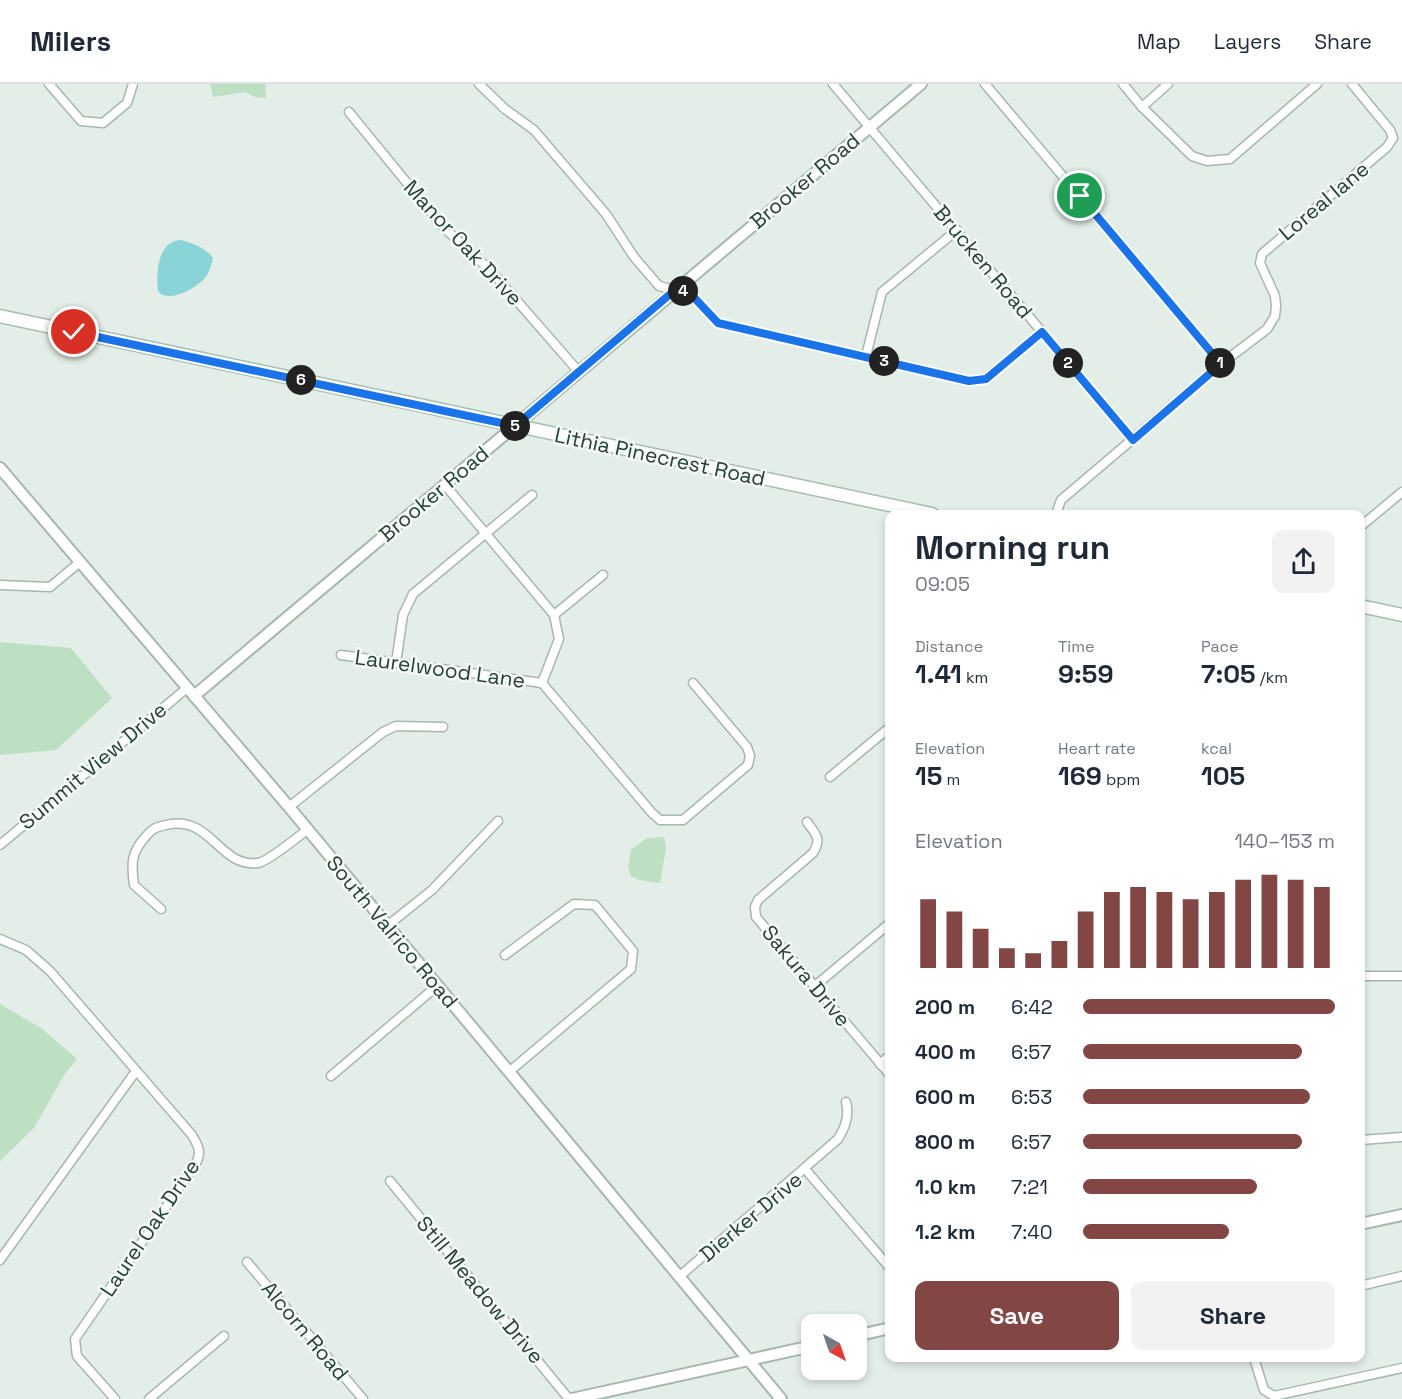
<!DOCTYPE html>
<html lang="en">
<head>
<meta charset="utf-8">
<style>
  body { margin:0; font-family:"Space Grotesk",sans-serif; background:#f2f2f3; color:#1f2937; height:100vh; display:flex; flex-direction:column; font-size:22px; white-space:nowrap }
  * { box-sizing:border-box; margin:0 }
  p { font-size:20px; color:#747a83 }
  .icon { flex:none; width:33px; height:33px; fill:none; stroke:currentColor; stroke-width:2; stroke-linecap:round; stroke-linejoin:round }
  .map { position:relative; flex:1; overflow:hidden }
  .drawer { position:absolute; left:885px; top:426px; width:480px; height:852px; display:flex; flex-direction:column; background:#fff; border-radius:12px; box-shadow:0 3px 9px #0003 }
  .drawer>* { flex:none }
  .needle { width:39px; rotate:140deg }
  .tools { position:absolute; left:801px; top:1230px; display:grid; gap:12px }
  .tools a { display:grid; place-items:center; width:66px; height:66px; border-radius:12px; background:#fff; box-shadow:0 3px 9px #0003; font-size:30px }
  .pin { position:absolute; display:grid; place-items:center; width:51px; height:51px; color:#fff; margin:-26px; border:3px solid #fff; border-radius:50%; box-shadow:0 2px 6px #0007 }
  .km { position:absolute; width:30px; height:30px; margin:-15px; border-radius:50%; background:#222; color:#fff; font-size:16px; line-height:30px; text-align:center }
  .round { display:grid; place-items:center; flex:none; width:63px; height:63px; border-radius:12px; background:#f2f2f3 }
  .headline { display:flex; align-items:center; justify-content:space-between; height:102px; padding:0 30px }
  h1 { font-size:33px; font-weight:600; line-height:45px }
  .figures { display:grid; grid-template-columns:repeat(3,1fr); gap:9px; height:102px; padding:6px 30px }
  .figures div { display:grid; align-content:center }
  .figures b { font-size:26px; font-weight:600 }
  .figures small { font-size:16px; font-weight:400 }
  .figures p { font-size:16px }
  .chart { height:168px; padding:12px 30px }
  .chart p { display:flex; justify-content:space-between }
  .chart svg { width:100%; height:108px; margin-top:6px; stroke:#824645; stroke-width:6 }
  .button { display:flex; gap:12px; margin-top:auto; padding:12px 30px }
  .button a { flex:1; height:69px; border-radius:12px; background:#824645; color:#fff; font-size:24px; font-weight:600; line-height:69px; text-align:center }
  .button a+a { background:#f2f2f3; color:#1f2937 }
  ul { padding:0 30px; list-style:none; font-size:20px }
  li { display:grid; grid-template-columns:96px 72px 1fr; align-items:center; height:45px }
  li i { height:15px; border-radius:8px; background:#824645 }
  header { display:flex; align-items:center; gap:36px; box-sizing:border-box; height:84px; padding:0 30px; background:#fff; border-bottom:2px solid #e0e1e3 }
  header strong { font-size:28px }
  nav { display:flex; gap:33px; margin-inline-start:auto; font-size:21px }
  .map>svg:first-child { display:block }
  .green { fill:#bce0c1 }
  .water { fill:#89d4d6 }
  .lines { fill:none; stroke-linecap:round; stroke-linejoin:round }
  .minor-casing { stroke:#a6b7af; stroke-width:11 }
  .tertiary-casing { stroke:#a6b7af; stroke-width:14 }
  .secondary-casing { stroke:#a4beb1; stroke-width:15 }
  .minor { stroke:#fff; stroke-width:8 }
  .tertiary { stroke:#fff; stroke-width:10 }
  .secondary { stroke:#fff; stroke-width:12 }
  .route-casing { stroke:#fff; stroke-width:12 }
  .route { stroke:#1a73e8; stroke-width:8 }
  .labels { text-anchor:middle; stroke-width:5; stroke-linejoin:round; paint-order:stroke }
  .street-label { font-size:21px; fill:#224135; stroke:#f5faf7 }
</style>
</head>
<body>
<header>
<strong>Milers</strong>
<nav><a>Map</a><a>Layers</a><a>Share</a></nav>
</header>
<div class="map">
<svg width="1402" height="1315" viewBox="0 0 1402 1315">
  <rect width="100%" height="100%" fill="#e4eee8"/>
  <g class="green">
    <path d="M210,0H265L266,14L255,13L245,8L213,13Z"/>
    <path d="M0,558L71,564L112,614L56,666L0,671Z"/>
    <path d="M664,753L666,764L660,799L639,796L631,792L628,783L631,766L647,754Z"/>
    <path d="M0,920L41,944L77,975L64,991L34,1044L0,1077Z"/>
  </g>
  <path class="water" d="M180,156C192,159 205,163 213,174C211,182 209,190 203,196C194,205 167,220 158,207C156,190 157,158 180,156Z"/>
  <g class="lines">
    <g class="minor-casing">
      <g id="minor">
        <path d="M49,0L81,37L103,39L127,19L133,0"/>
        <path d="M479,0L505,25L534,46L606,130L634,173L659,202L675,206L688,207L718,239L969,297L985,295L1042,248"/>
        <path d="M833,0L1133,356"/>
        <path d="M985,0L1221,280"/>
        <path d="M1123,0L1142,23L1192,72L1207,77L1230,75L1317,0"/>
        <path d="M1142,23L1168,0"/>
        <path d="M349,28L443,143L491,187L579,288"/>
        <path d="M866,272L882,208L957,146"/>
        <path d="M445,401L554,531L559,555L542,599"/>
        <path d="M1056,430L1061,416L1221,280L1267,245L1275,232L1276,222L1275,212L1260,179L1262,170L1387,63L1393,54L1390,46L1352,0"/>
        <path d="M1360,443L1402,408"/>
        <path d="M0,501L50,503L80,478"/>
        <path d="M554,531L603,491"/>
        <path d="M341,571L542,599L652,729L660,736H683L748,681L750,672L747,663L693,599"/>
        <path d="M396,579L403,531L413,510L532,411"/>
        <path d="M830,693L890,643"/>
        <path d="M289,723L383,648L396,642L443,643"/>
        <path d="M807,738C816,751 822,754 813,769L758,816L755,823L756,833L890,991"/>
        <path d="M0,761L187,604"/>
        <path d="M161,825L134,801C131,779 131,768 147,751C153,744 157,743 166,741C211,730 219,784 258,779C267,778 298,753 307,746"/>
        <path d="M387,842L432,806L498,737"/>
        <path d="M0,855L26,866L50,887L192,1051C199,1063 202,1069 195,1081L75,1255L77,1272L115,1315"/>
        <path d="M505,871L574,820L595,821L633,867L631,885L510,987"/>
        <path d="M1360,895L1364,892H1402"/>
        <path d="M815,902L890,839"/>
        <path d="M880,980L890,971"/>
        <path d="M331,992L437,902"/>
        <path d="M1360,1056L1402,1053"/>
        <path d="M805,1085L890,1184"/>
        <path d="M390,1097L569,1315"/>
        <path d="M0,1176L136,987"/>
        <path d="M247,1178L363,1315"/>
        <path d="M680,1192L838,1055C845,1044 850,1032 846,1018"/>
        <path d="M1360,1202L1402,1192"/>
        <path d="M1254,1274L1264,1306L1274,1312L1402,1284"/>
        <path d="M149,1315L224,1252"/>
      </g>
    </g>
    <g class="tertiary-casing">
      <g id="tertiary">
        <path d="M0,384L289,723L781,1315"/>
        <path d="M194,612L921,0"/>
        <path d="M1360,1140L1402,1131"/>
        <path d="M856,1252L890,1244"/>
        <path d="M572,1315L812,1262"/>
      </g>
    </g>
    <g class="secondary-casing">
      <g id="secondary">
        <path d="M0,232L932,430"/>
        <path d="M1360,522L1402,531"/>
      </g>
    </g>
    <use href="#minor" class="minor"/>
    <use href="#tertiary" class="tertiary"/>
    <use href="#secondary" class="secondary"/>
  </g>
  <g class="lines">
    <g class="route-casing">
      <path id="route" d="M74,248L515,342L675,206L688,207L718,239L969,297L986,295L1042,248L1133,356L1221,280L1080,112"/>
    </g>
    <use href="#route" class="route"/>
  </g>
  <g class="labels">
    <g class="street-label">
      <text transform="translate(805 97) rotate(-40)" y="7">Brooker Road</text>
      <text transform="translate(1324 117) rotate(-40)" y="7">Loreal lane</text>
      <text transform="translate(463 159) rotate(47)" y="7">Manor Oak Drive</text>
      <text transform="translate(983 178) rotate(50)" y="7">Brucken Road</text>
      <text transform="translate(660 373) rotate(12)" y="7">Lithia Pinecrest Road</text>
      <text transform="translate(434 410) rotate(-40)" y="7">Brooker Road</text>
      <text transform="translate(440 585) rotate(8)" y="7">Laurelwood Lane</text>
      <text transform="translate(93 682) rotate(-40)" y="7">Summit View Drive</text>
      <text transform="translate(392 848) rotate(50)" y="7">South Valrico Road</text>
      <text transform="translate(806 892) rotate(50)" y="7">Sakura Drive</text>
      <text transform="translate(751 1133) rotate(-40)" y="7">Dierker Drive</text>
      <text transform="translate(150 1144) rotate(-56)" y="7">Laurel Oak Drive</text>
      <text transform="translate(480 1206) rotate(50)" y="7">Still Meadow Drive</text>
      <text transform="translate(305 1247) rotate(50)" y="7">Alcorn Road</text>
    </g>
  </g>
</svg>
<div class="tools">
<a><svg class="needle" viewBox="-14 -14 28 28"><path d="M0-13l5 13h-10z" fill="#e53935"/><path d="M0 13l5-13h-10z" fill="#747a83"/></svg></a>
</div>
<div class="pin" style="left:1080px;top:112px;background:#1e9e55"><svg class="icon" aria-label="arrive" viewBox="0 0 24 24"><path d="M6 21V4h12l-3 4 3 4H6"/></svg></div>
<div class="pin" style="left:74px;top:248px;background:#d93025"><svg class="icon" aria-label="check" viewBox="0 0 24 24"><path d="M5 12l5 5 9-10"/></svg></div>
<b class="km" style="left:1220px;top:279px">1</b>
<b class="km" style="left:1068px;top:279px">2</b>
<b class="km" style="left:884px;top:277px">3</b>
<b class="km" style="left:683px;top:207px">4</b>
<b class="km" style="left:515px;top:342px">5</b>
<b class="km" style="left:301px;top:296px">6</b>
<section class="drawer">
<div class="headline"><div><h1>Morning run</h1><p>09:05</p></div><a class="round"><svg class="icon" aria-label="share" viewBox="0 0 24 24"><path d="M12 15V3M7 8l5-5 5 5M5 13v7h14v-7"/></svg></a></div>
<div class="figures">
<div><p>Distance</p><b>1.41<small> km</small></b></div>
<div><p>Time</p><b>9:59</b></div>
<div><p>Pace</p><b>7:05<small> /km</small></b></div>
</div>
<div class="figures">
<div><p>Elevation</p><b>15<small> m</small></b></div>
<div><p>Heart rate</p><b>169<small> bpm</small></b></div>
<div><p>kcal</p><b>105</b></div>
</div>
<div class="chart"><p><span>Elevation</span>140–153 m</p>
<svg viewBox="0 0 160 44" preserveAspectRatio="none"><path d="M5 44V16M15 44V21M25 44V28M35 44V36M45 44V38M55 44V33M65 44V21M75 44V13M85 44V11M95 44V13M105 44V16M115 44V13M125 44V8M135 44V6M145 44V8M155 44V11"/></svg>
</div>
<ul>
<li><b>200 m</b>6:42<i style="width:100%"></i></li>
<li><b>400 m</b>6:57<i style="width:87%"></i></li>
<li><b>600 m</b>6:53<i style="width:90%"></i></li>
<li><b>800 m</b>6:57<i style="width:87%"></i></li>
<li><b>1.0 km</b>7:21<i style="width:69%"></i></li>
<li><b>1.2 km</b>7:40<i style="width:58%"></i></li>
</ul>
<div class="button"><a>Save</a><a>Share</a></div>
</section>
</div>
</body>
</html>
